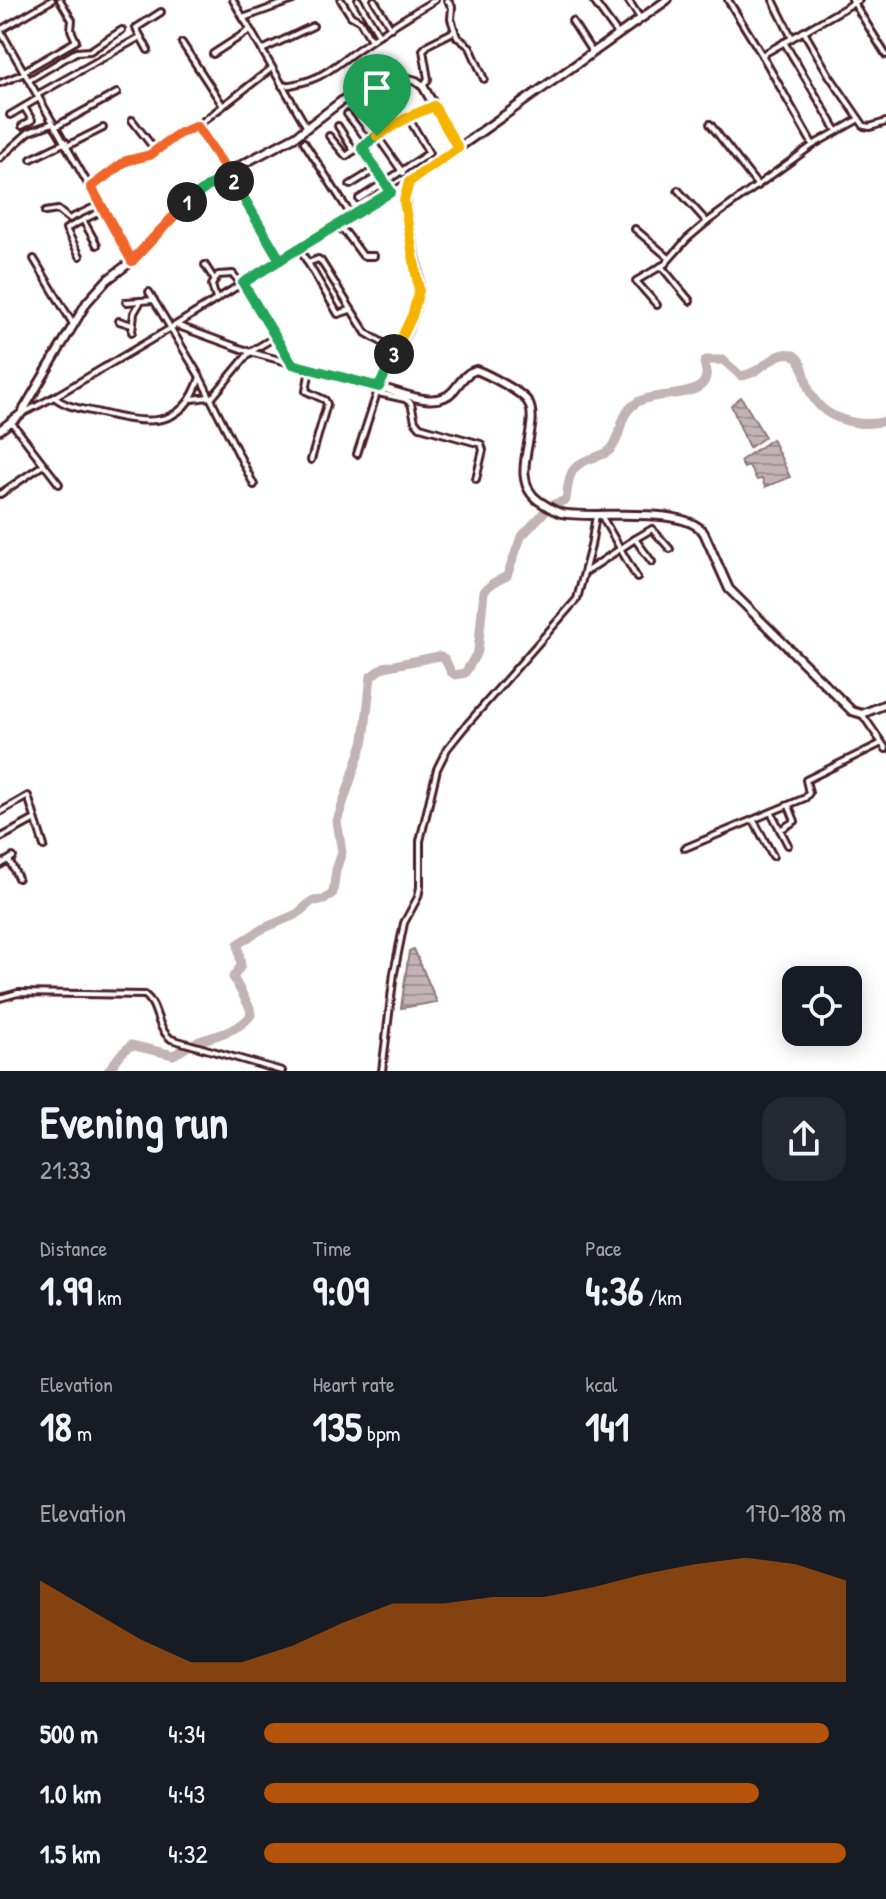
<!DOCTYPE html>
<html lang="en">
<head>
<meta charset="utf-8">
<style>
  body { margin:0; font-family:"Patrick Hand",sans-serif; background:#242831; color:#f1f3f6; height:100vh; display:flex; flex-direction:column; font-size:30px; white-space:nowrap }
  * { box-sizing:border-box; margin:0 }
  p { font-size:26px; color:#9ea1a6 }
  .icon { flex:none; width:44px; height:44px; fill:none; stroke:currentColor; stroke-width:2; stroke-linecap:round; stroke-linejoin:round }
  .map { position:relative; height:1071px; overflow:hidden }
  .sheet { display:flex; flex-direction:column; background:#171b24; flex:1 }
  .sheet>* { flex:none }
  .tools { position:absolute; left:782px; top:966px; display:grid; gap:16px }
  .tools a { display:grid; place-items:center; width:80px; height:80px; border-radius:16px; background:#171b24; box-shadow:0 4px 20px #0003; font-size:40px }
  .pin { position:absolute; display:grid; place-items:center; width:68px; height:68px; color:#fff; margin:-82px -34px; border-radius:50% 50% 50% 0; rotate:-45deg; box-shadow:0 0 8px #0007 }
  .pin .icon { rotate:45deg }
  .km { position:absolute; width:40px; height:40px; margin:-20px; border-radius:50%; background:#222; color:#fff; font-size:22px; line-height:40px; text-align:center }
  .round { display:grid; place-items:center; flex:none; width:84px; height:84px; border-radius:24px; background:#242831 }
  .summary { display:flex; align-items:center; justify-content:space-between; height:136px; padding:0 40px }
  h1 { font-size:44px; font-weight:700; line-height:60px }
  .metrics { display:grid; grid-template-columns:repeat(3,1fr); gap:12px; height:136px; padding:8px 40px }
  .metrics div { display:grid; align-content:center }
  .metrics b { font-size:40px; font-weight:700 }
  .metrics small { font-size:22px; font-weight:400 }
  .metrics p { font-size:22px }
  .chart { height:224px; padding:16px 40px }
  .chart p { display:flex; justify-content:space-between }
  .chart svg { width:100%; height:144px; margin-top:8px; fill:#b45309; opacity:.7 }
  ul { padding:0 40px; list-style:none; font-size:26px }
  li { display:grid; grid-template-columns:128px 96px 1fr; align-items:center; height:60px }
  li i { height:20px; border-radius:10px; background:#b45309 }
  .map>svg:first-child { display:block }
  .water { fill:url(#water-rules); stroke:#91787e; stroke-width:2 }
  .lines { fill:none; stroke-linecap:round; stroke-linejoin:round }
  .river { stroke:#c1b3b6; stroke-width:9 }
  .street-casing { stroke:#4a1f2b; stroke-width:10 }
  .secondary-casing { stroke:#4a1f2b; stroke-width:12 }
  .primary-casing { stroke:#4a1f2b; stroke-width:12 }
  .street { stroke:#fff; stroke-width:4 }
  .secondary { stroke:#fff; stroke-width:6 }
  .primary { stroke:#fff; stroke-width:6 }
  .split-1-casing { stroke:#fff; stroke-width:16 }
  .split-2-casing { stroke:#fff; stroke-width:16 }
  .split-3-casing { stroke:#fff; stroke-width:16 }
  .split-4-casing { stroke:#fff; stroke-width:16 }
  .split-1 { stroke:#22a559; stroke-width:10 }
  .split-2 { stroke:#f0652b; stroke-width:10 }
  .split-3 { stroke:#22a559; stroke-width:10 }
  .split-4 { stroke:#f5b400; stroke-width:10 }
</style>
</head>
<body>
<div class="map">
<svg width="886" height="1071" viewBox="0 0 886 1071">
  <defs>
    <pattern id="water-rules" width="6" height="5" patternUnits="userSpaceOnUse" patternTransform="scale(2)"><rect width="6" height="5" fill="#c1b3b6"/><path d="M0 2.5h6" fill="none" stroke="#9f9194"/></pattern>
  </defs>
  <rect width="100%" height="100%" fill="#fff"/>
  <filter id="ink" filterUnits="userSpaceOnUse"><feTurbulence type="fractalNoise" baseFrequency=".0125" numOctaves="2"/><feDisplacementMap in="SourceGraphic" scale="16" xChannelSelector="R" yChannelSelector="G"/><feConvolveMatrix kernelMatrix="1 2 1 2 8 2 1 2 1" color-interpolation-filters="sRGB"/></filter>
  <g filter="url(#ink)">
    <g class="water">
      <path d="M741,397L765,437L749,448L731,405Z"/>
      <path d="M772,439L790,477L765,487L762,479L757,480L749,466L744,468L740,461Z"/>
      <path d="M414,949L437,1002L401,1008L409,951Z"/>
    </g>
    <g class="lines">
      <path class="river" d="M108,1071L121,1054L131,1045L173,1055C181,1052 188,1045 197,1042C216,1035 238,1032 251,1015L250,1008L233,977L241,966L238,944L262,929L297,914L312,901L324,900L333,893L336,870L342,852L337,821L364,740L371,676L384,667L439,656L445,659L451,672L455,675L465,673L478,651L484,591L493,583L507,576L521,537L551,505L566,500C569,476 569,465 593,458C599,456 606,454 610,450C623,437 617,416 636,403C655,389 719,403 704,363L706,360H723L741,376C761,374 775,350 791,354C805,358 804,380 810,392C823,420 859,428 886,421"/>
      <g class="street-casing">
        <g id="street">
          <path d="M233,0L306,126"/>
          <path d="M341,0L351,16L360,21L371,40"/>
          <path d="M358,0L379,35"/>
          <path d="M374,0L391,28"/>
          <path d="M447,0L452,7L451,19L457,37L470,47L484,79"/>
          <path d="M593,0L617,33"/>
          <path d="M628,0L640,18"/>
          <path d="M773,0L792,38"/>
          <path d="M852,0L886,55"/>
          <path d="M243,18L293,0"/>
          <path d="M572,21L592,52"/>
          <path d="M0,30L132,261"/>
          <path d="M0,30L52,0"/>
          <path d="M804,32L829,75L864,126L870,127L886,122"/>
          <path d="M784,42L837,131"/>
          <path d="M182,43L223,106"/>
          <path d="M148,50L136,28L161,12"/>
          <path d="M262,50L313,26"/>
          <path d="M213,54L250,30"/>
          <path d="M762,55L859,0"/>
          <path d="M24,71L76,41L71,30L72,20L60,0"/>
          <path d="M29,80L76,52L90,51L122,30"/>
          <path d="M0,83L25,73"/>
          <path d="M282,86C321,82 331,68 360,48C384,31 409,15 435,0"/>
          <path d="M423,86L428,79L423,50L429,44L455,31"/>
          <path d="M37,95L140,37"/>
          <path d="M378,98L393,124"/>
          <path d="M347,114L369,142"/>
          <path d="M10,115L39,98"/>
          <path d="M132,120L156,151"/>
          <path d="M710,124L758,186"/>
          <path d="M22,126L32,120L24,107"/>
          <path d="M197,126L239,189L280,260"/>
          <path d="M338,126L354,151"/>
          <path d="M55,127L117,93"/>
          <path d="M329,136L346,156L393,124L434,106"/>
          <path d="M377,136L403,173"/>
          <path d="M304,142L351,215"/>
          <path d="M813,145L859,119"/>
          <path d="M67,146L103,128"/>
          <path d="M362,147L390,192"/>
          <path d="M0,158L29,132L53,123"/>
          <path d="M31,159L66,142"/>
          <path d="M350,185L376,169"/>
          <path d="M91,187L126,161L150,155L178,134L197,126L272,68"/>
          <path d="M678,190L707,222"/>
          <path d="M359,199L429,153L408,117"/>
          <path d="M45,212L58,210L69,219L101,204"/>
          <path d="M335,225L346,233L363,256H374"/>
          <path d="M635,229L669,258"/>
          <path d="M97,245L83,220L104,210"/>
          <path d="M299,248L308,263L318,259L321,261L366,333L395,350"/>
          <path d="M80,256L66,229L83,220"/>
          <path d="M34,259L73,324"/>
          <path d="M308,263L338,314L350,310"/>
          <path d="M205,265L214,279"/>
          <path d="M661,266L690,301"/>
          <path d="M243,283L291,362"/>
          <path d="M149,292L200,377L254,485"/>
          <path d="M216,299L212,285L218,275L233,274L241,284"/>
          <path d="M126,302L154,300"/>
          <path d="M657,305L636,281L665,264L687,239L707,222L813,145L762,55L728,0"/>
          <path d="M119,321L132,325"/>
          <path d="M176,325L250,352L379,387L357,454"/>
          <path d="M132,332L134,313L141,301"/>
          <path d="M310,369L306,391L325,400L327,404L311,460"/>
          <path d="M378,393L405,399L411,403L415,421L420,427L481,444L483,450L476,479"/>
          <path d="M54,397C66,407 82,409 96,412C142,423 183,433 200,377"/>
          <path d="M192,399L209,397"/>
          <path d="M211,399L250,352L275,337"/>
          <path d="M23,413L54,397L171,328L351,215L409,182"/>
          <path d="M12,423L59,484"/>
          <path d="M0,494L43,465"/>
          <path d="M601,515L637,578"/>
          <path d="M652,562L635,539L652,529L670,549"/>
          <path d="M587,571L635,539"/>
          <path d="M862,714L886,749"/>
          <path d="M0,812L28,796L44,846"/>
          <path d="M772,814L788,845"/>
          <path d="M754,821L773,856"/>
          <path d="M780,830L795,821L789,806"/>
          <path d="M0,838L35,819"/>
          <path d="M685,848L805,798L809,793L806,780L882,743"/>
          <path d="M9,860L18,878"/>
          <path d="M0,865L13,857"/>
          <path d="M0,998L18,993L145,995C159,1006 155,1027 171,1039L282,1071"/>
          <path d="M382,1071L394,973L404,923L418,897L420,887V841L437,769L447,749L463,729L577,599L591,546L596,515"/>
        </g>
      </g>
      <g class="secondary-casing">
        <path id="secondary" d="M458,148L409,182C397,217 420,252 419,288C418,319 391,359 379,387C400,392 436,410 453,391C460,383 465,373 476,370C487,374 522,392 528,402C543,427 505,477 539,501C545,505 554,511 561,513C593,520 684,504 704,533L729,589L852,711L862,714L886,704"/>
      </g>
      <g class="primary-casing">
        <path id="primary" d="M0,430L21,414L87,302L107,280L132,261L193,196L228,172L296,136L352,93L377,81L405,78L416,81L423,86L458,148L667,0"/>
      </g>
      <use href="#street" class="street"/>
      <use href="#secondary" class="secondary"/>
      <use href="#primary" class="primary"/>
    </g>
  </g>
  <g class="lines" filter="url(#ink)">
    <g class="split-1-casing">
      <path id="split-1" d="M187,202L228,172L280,260L391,192L362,147L377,136"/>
    </g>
    <g class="split-2-casing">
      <path id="split-2" d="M187,202L132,261L91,187L126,161L150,155L178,134L197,126L234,181"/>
    </g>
    <g class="split-3-casing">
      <path id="split-3" d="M234,181L280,260L243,283L292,364L379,387L394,354"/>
    </g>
    <g class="split-4-casing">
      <path id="split-4" d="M377,136L408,117L434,106L458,148L409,182L404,201L419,291L412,316L394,354"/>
    </g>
    <use href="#split-1" class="split-1"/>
    <use href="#split-2" class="split-2"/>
    <use href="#split-3" class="split-3"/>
    <use href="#split-4" class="split-4"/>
  </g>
</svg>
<div class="tools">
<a><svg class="icon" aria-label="locate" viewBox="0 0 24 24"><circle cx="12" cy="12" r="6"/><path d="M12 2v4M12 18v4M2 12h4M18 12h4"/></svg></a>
</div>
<div class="pin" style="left:377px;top:136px;background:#1e9e55"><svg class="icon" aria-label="arrive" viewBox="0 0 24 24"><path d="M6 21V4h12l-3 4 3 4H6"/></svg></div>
<b class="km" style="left:187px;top:202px">1</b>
<b class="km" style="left:234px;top:181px">2</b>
<b class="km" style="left:394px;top:354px">3</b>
</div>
<section class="sheet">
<div class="summary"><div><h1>Evening run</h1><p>21:33</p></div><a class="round"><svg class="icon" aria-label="share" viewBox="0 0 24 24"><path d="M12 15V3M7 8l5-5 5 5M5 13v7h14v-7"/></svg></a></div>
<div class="metrics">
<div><p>Distance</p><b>1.99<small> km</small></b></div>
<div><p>Time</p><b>9:09</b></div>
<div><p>Pace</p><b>4:36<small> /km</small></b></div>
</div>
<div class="metrics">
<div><p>Elevation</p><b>18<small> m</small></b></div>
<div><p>Heart rate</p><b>135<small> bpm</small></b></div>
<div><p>kcal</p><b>141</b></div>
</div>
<div class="chart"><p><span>Elevation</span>170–188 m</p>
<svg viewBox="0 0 160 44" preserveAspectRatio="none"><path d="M0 44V13L10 22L20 31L30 38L40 38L50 33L60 26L70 20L80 20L90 18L100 18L110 15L120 11L130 8L140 6L150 8L160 13V44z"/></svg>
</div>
<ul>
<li><b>500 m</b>4:34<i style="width:97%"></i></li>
<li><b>1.0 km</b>4:43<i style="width:85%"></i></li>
<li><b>1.5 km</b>4:32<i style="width:100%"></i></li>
</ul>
</section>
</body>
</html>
